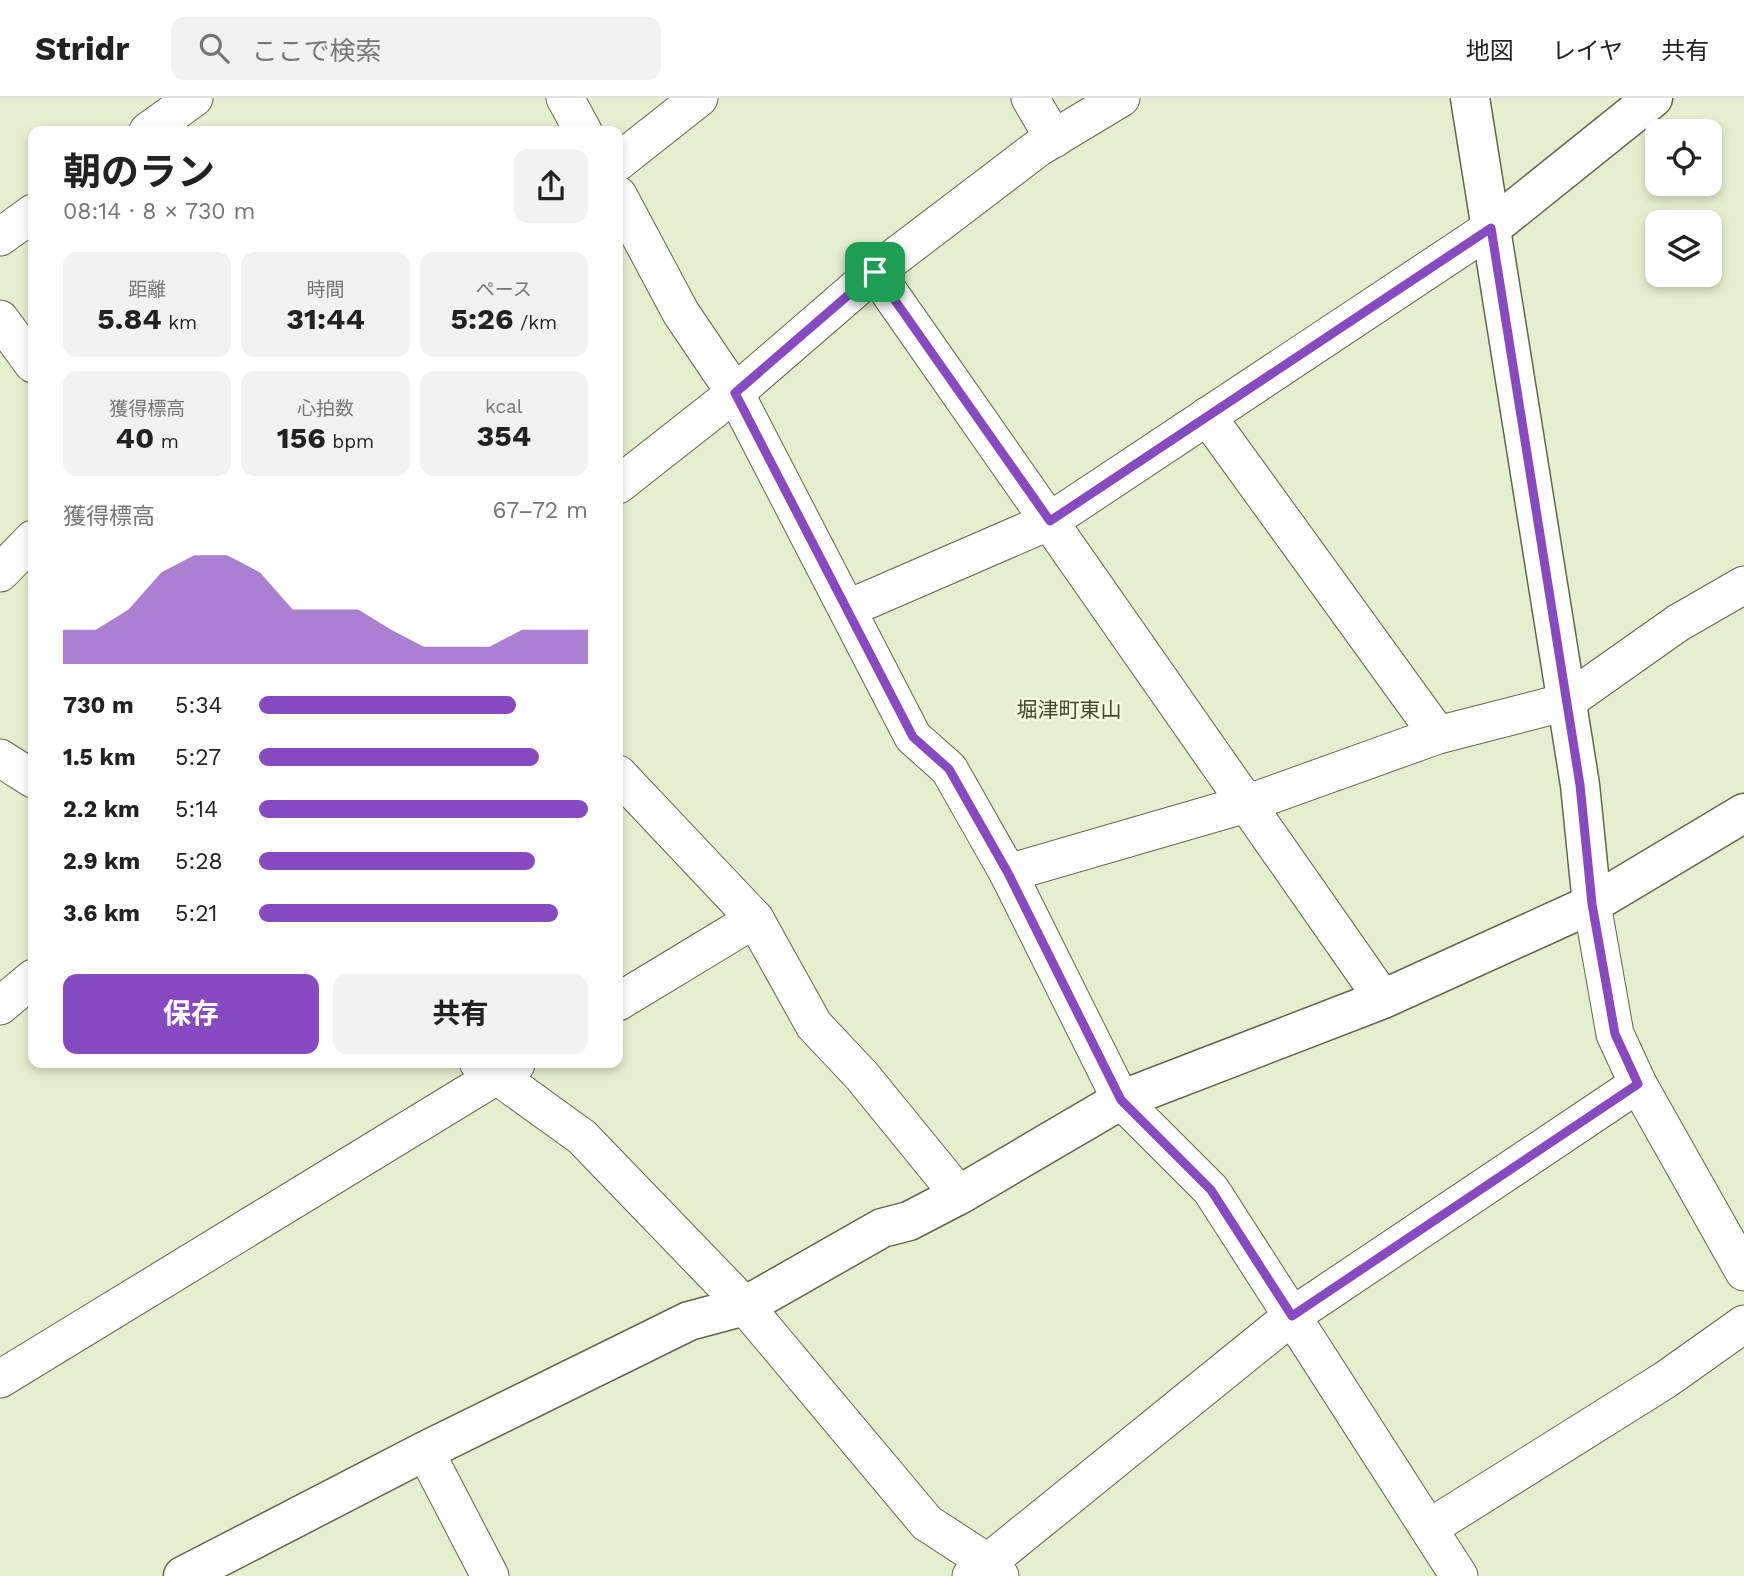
<!DOCTYPE html>
<html lang="ja">
<head>
<meta charset="utf-8">
<style>
  body { margin:0; font-family:"Work Sans","Noto Sans JP",sans-serif; background:#f2f2f2; color:#222; height:100vh; display:flex; flex-direction:column; font-size:26px; white-space:nowrap }
  * { box-sizing:border-box; margin:0 }
  p { font-size:23px; color:#767676 }
  .icon { flex:none; width:38px; height:38px; fill:none; stroke:currentColor; stroke-width:2; stroke-linecap:round; stroke-linejoin:round }
  .map { position:relative; flex:1; overflow:hidden }
  .panel { position:absolute; left:28px; top:28px; width:595px; height:942px; display:flex; flex-direction:column; background:#fff; border-radius:14px; box-shadow:0 4px 10px #0003 }
  .panel>* { flex:none }
  .buttons { position:absolute; left:1645px; top:21px; display:grid; gap:14px }
  .buttons a { display:grid; place-items:center; width:77px; height:77px; border-radius:14px; background:#fff; box-shadow:0 4px 10px #0003; font-size:35px }
  .pin { position:absolute; display:grid; place-items:center; width:60px; height:60px; color:#fff; margin:-30px; border-radius:14px; box-shadow:0 4px 10px #0006 }
  .round { display:grid; place-items:center; flex:none; width:74px; height:74px; border-radius:14px; background:#f2f2f2 }
  .summary { display:flex; align-items:center; justify-content:space-between; height:119px; padding:0 35px }
  h1 { font-size:38px; font-weight:700; line-height:52px }
  .metrics { display:grid; grid-template-columns:repeat(3,1fr); gap:10px; height:119px; padding:7px 35px }
  .metrics div { display:grid; align-content:center; border-radius:14px; background:#f2f2f2; text-align:center }
  .metrics b { font-size:30px; font-weight:700 }
  .metrics small { font-size:19px; font-weight:400 }
  .metrics p { font-size:19px }
  .chart { height:196px; padding:14px 35px }
  .chart p { display:flex; justify-content:space-between }
  .chart svg { width:100%; height:126px; margin-top:7px; fill:#884ac0; opacity:.7 }
  .cta { display:flex; gap:14px; margin-top:auto; padding:14px 35px }
  .cta a { flex:1; height:80px; border-radius:14px; background:#884ac0; color:#fff; font-size:28px; font-weight:700; line-height:80px; text-align:center }
  .cta a+a { background:#f2f2f2; color:#222 }
  ul { padding:0 35px; list-style:none; font-size:23px }
  li { display:grid; grid-template-columns:112px 84px 1fr; align-items:center; height:52px }
  li i { height:18px; border-radius:9px; background:#884ac0 }
  header { display:flex; align-items:center; gap:42px; box-sizing:border-box; height:98px; padding:0 35px; background:#fff; border-bottom:2px solid #e0e0e0 }
  header strong { font-size:33px }
  nav { display:flex; gap:38px; margin-inline-start:auto; font-size:24px }
  .search { width:490px; height:63px; background:#f2f2f2; display:flex; align-items:center; gap:18px; box-sizing:border-box; padding:0 24px; border-radius:14px; color:#767676; font-size:26px }
  .map>svg:first-child { display:block }
  .lines { fill:none; stroke-linecap:round; stroke-linejoin:round }
  .street-casing { stroke:#60674c; stroke-width:39 }
  .secondary-casing { stroke:#60674c; stroke-width:41 }
  .street { stroke:#fff; stroke-width:37 }
  .secondary { stroke:#fff; stroke-width:38 }
  .route-casing { stroke:#fff; stroke-width:14 }
  .route { stroke:#884ac0; stroke-width:9 }
  .labels { text-anchor:middle; stroke-width:5; stroke-linejoin:round; paint-order:stroke }
  .quarter-label { font-size:21px; fill:#42492f; stroke:#f2fbdb }
</style>
</head>
<body>
<header>
<strong>Stridr</strong>
<div class="search"><svg class="icon" aria-label="search" viewBox="0 0 24 24"><circle cx="10" cy="10" r="6"/><path d="M15 15l6 6"/></svg>ここで検索</div>
<nav><a>地図</a><a>レイヤ</a><a>共有</a></nav>
</header>
<div class="map">
<svg width="1744" height="1478" viewBox="0 0 1744 1478">
  <rect width="100%" height="100%" fill="#e5eece"/>
  <g class="lines">
    <g class="street-casing">
      <g id="street">
        <path d="M565,0L583,33"/>
        <path d="M1030,0L1054,41"/>
        <path d="M148,33L194,0"/>
        <path d="M618,64L699,0"/>
        <path d="M618,97L681,215L735,295L913,639L949,671L1008,775L1121,1002L1211,1092L1459,1478"/>
        <path d="M0,139L33,115"/>
        <path d="M875,174L1383,901"/>
        <path d="M0,221L33,266"/>
        <path d="M1207,318L1438,637"/>
        <path d="M618,387L735,295L875,174L1038,50L1121,0"/>
        <path d="M0,475L33,441"/>
        <path d="M847,511L1050,423L1491,130"/>
        <path d="M0,660L33,681"/>
        <path d="M618,676L755,821L814,927L862,978L959,1097"/>
        <path d="M1008,775L1246,706L1438,637L1566,604L1678,525L1744,487"/>
        <path d="M1592,806L1615,936L1638,986L1744,1174"/>
        <path d="M618,904L755,821"/>
        <path d="M0,908L33,880"/>
        <path d="M478,964L582,1039L745,1208L927,1425L987,1464L1000,1478"/>
        <path d="M0,1281L516,966"/>
        <path d="M425,1353L490,1478"/>
        <path d="M1429,1430L1665,1282L1744,1226"/>
        <path d="M971,1478L1292,1218L1638,986"/>
      </g>
    </g>
    <g class="secondary-casing">
      <g id="secondary">
        <path d="M1470,0L1580,687L1592,806"/>
        <path d="M1491,130L1653,0"/>
        <path d="M183,1478L425,1353L689,1223L745,1208L882,1130L909,1123L959,1097L1121,1002L1383,901L1592,806L1744,715"/>
      </g>
    </g>
    <use href="#street" class="street"/>
    <use href="#secondary" class="secondary"/>
  </g>
  <g class="lines">
    <g class="route-casing">
      <path id="route" d="M1491,130L1580,687L1592,806L1615,936L1638,986L1292,1218L1211,1092L1121,1002L1008,775L949,671L913,639L735,295L875,174L1050,423Z"/>
    </g>
    <use href="#route" class="route"/>
  </g>
  <g class="labels">
    <g class="quarter-label">
      <text x="1069" y="619">堀津町東山</text>
    </g>
  </g>
</svg>
<div class="buttons">
<a><svg class="icon" aria-label="locate" viewBox="0 0 24 24"><circle cx="12" cy="12" r="6"/><path d="M12 2v4M12 18v4M2 12h4M18 12h4"/></svg></a>
<a><svg class="icon" aria-label="layers" viewBox="0 0 24 24"><path d="M12 4l9 5-9 5-9-5zM3 14l9 5 9-5"/></svg></a>
</div>
<div class="pin" style="left:875px;top:174px;background:#1e9e55"><svg class="icon" aria-label="arrive" viewBox="0 0 24 24"><path d="M6 21V4h12l-3 4 3 4H6"/></svg></div>
<section class="panel">
<div class="summary"><div><h1>朝のラン</h1><p>08:14 · 8 × 730 m</p></div><a class="round"><svg class="icon" aria-label="share" viewBox="0 0 24 24"><path d="M12 15V3M7 8l5-5 5 5M5 13v7h14v-7"/></svg></a></div>
<div class="metrics">
<div><p>距離</p><b>5.84<small> km</small></b></div>
<div><p>時間</p><b>31:44</b></div>
<div><p>ペース</p><b>5:26<small> /km</small></b></div>
</div>
<div class="metrics">
<div><p>獲得標高</p><b>40<small> m</small></b></div>
<div><p>心拍数</p><b>156<small> bpm</small></b></div>
<div><p>kcal</p><b>354</b></div>
</div>
<div class="chart"><p><span>獲得標高</span>67–72 m</p>
<svg viewBox="0 0 160 44" preserveAspectRatio="none"><path d="M0 44V32L10 32L20 25L30 12L40 6L50 6L60 12L70 25L80 25L90 25L100 32L110 38L120 38L130 38L140 32L150 32L160 32V44z"/></svg>
</div>
<ul>
<li><b>730 m</b>5:34<i style="width:78%"></i></li>
<li><b>1.5 km</b>5:27<i style="width:85%"></i></li>
<li><b>2.2 km</b>5:14<i style="width:100%"></i></li>
<li><b>2.9 km</b>5:28<i style="width:84%"></i></li>
<li><b>3.6 km</b>5:21<i style="width:91%"></i></li>
</ul>
<div class="cta"><a>保存</a><a>共有</a></div>
</section>
</div>
</body>
</html>
